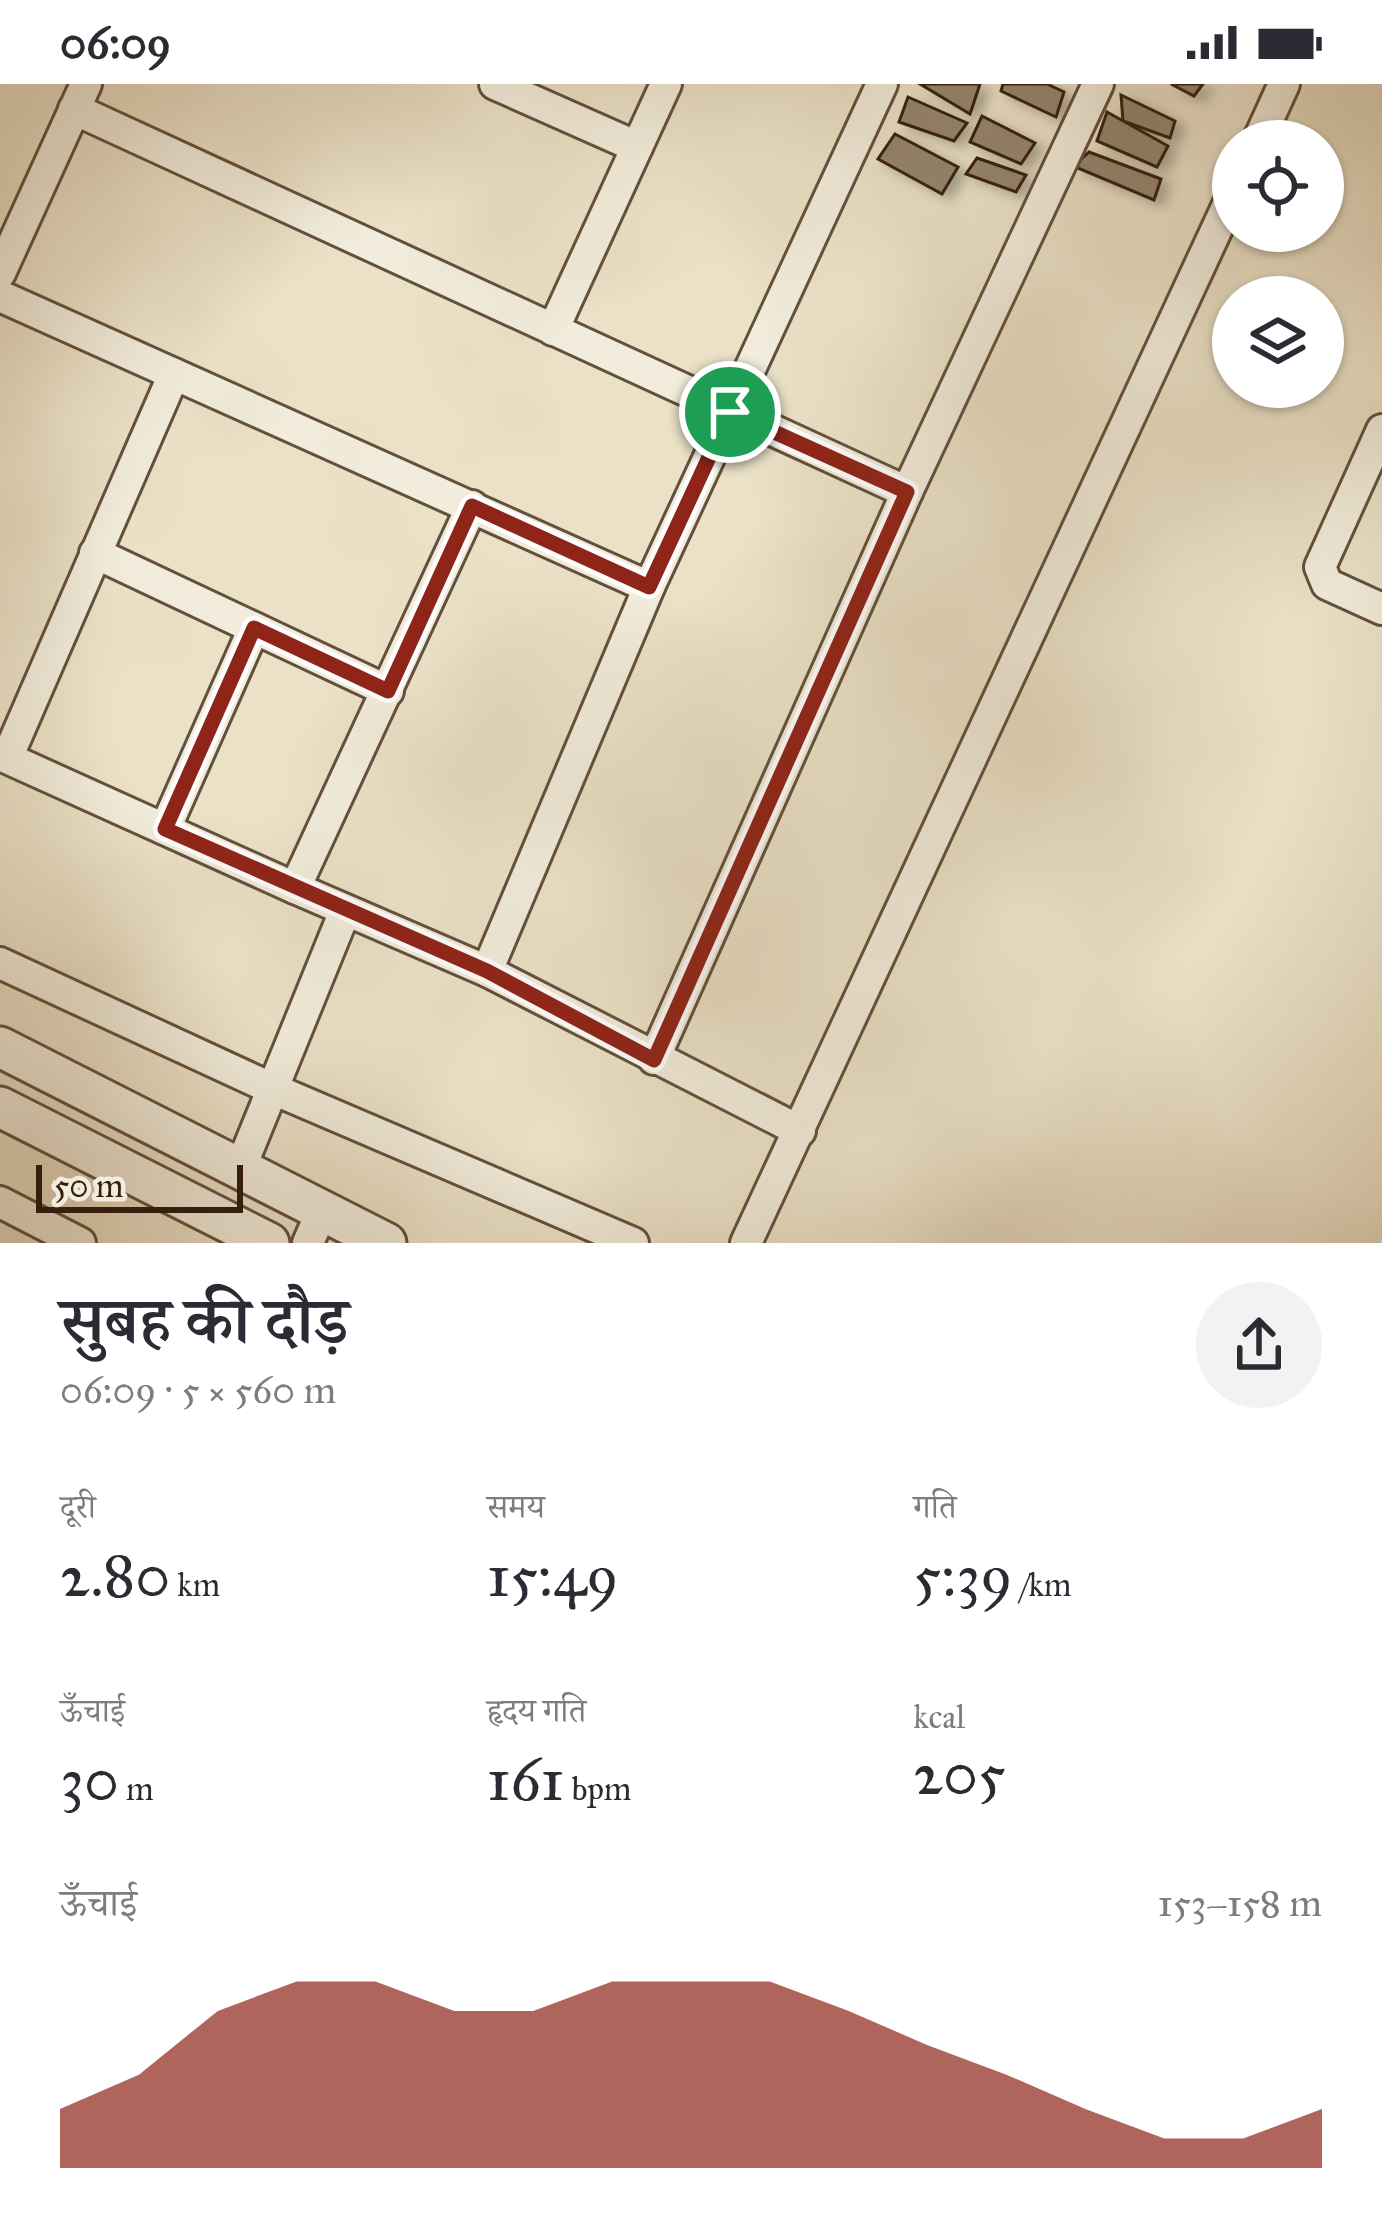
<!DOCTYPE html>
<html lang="hi">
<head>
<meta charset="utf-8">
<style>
  body { margin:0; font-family:"IM FELL Great Primer","Noto Serif Devanagari",serif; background:#f2f2f3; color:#2b2b33; height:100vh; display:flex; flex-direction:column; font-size:45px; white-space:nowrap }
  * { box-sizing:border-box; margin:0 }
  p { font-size:39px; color:#7c7c81 }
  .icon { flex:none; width:66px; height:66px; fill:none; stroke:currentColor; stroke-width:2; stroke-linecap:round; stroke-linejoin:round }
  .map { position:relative; height:1159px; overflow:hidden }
  .panel { display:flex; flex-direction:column; background:#fff; flex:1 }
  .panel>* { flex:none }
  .controls { position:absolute; left:1212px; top:36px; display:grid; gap:24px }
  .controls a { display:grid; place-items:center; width:132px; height:132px; border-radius:50%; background:#fff; box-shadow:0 3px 9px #0004; font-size:60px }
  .scale { position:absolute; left:36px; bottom:30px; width:207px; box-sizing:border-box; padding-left:12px; border:6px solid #36200d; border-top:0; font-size:33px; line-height:42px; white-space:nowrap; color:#36200d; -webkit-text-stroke:9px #f1ecdb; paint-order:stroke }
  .pin { position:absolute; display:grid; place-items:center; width:102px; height:102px; color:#fff; margin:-51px; border:6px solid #fff; border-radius:50%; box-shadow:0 3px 12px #0007 }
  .round { display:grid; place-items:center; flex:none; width:126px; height:126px; border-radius:63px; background:#f2f2f3 }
  .summary { display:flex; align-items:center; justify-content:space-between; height:204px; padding:0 60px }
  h1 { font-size:66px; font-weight:600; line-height:90px }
  .stats { display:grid; grid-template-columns:repeat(3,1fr); gap:18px; height:204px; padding:12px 60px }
  .stats div { display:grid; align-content:center }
  .stats b { font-size:60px; font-weight:600 }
  .stats small { font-size:33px; font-weight:400 }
  .stats p { font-size:33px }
  .chart { height:336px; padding:24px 60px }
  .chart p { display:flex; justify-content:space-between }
  .chart svg { width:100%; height:216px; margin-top:12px; fill:#8f2418; opacity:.7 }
  .status { display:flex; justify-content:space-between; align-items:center; height:84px; padding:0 60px; background:#fff; direction:ltr }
  .status svg { height:33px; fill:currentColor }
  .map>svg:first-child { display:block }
  .building { fill:#94846e; stroke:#36200d; stroke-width:3; filter:url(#shadow) }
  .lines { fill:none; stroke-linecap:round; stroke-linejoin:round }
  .minor-casing { stroke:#63503c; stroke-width:36 }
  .tertiary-casing { stroke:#63503c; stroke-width:45 }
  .minor { stroke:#f1ecdb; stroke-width:30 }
  .tertiary { stroke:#f1ecdb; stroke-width:39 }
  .route-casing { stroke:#fff; stroke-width:24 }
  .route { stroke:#8f2418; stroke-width:15 }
</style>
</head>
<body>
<div class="status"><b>06:09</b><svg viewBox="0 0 49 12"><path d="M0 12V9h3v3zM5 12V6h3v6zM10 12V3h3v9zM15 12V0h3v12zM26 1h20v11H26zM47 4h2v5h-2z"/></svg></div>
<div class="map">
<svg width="1382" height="1159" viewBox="0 0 1382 1159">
  <defs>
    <filter id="shadow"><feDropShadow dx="9" dy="5.5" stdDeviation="6" flood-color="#0004"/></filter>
  </defs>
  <rect width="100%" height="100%" fill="#eae1c7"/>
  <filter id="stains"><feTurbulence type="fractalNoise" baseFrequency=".00167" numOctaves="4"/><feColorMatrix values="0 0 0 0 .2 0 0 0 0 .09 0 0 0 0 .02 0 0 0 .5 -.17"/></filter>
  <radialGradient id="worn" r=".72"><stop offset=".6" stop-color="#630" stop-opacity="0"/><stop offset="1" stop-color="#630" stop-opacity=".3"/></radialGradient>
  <g class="building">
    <path d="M920,0H980L970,30Z"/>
    <path d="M1003,0H1047L1064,8L1056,33L1001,7Z"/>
    <path d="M1171,0H1203L1194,12Z"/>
    <path d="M1121,11L1175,37L1170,54L1123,37Z"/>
    <path d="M908,13L967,39L954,57L899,38Z"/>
    <path d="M1107,28L1168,62L1157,83L1097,57Z"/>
    <path d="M982,32L1035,59L1021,80L970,58Z"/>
    <path d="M895,50L958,83L942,110L878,75Z"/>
    <path d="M1089,68L1161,95L1154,116L1073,82Z"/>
    <path d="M977,74L1026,91L1016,108L966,90Z"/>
  </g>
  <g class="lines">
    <g class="minor-casing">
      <g id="minor">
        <path d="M495,0L637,63"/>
        <path d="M74,25L907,408"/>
        <path d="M1258,57L1284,0"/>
        <path d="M0,189L86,0"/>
        <path d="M0,212L649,503L882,0"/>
        <path d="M553,246L666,0"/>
        <path d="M174,290L7,674L295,804L472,422"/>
        <path d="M1382,346L1320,483L1327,500L1382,525"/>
        <path d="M95,469L388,607"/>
        <path d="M649,503L487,887L800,1047"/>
        <path d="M165,745L254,544"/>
        <path d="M295,804L487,887"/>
        <path d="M0,879L273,1005L633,1159"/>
        <path d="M654,975L907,408L1098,0"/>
        <path d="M240,1085L345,827"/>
        <path d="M0,1118L80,1159"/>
        <path d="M308,1159L322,1127"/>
        <path d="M746,1159L1233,110"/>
      </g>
    </g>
    <g class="tertiary-casing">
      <g id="tertiary">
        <path d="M0,963L386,1159"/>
        <path d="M0,1023L269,1159"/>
      </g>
    </g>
    <use href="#minor" class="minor"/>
    <use href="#tertiary" class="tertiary"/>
  </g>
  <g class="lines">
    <g class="route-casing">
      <path id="route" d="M730,328L907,408L654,976L487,887L165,745L254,544L388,607L472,422L649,503Z"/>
    </g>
    <use href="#route" class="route"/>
  </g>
  <rect width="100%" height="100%" filter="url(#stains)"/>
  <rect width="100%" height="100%" fill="url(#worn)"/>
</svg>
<div class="controls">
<a><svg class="icon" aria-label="locate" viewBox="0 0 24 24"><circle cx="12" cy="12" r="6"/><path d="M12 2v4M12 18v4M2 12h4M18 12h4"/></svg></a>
<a><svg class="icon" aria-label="layers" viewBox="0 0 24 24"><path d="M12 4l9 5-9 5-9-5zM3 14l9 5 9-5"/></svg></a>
</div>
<div class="scale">50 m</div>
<div class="pin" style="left:730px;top:328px;background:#1e9e55"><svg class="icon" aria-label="arrive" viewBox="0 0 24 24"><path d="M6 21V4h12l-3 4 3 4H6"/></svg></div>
</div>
<section class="panel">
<div class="summary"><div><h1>सुबह की दौड़</h1><p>06:09 · 5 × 560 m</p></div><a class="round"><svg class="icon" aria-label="share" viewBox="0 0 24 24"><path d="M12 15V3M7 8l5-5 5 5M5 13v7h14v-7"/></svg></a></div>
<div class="stats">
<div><p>दूरी</p><b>2.80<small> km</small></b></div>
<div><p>समय</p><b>15:49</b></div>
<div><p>गति</p><b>5:39<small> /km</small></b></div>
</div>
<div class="stats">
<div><p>ऊँचाई</p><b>30<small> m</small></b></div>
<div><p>हृदय गति</p><b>161<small> bpm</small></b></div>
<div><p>kcal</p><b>205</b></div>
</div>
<div class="chart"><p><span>ऊँचाई</span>153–158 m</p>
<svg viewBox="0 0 160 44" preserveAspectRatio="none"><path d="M0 44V32L10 25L20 12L30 6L40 6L50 12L60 12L70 6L80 6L90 6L100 12L110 19L120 25L130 32L140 38L150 38L160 32V44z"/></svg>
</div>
</section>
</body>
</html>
